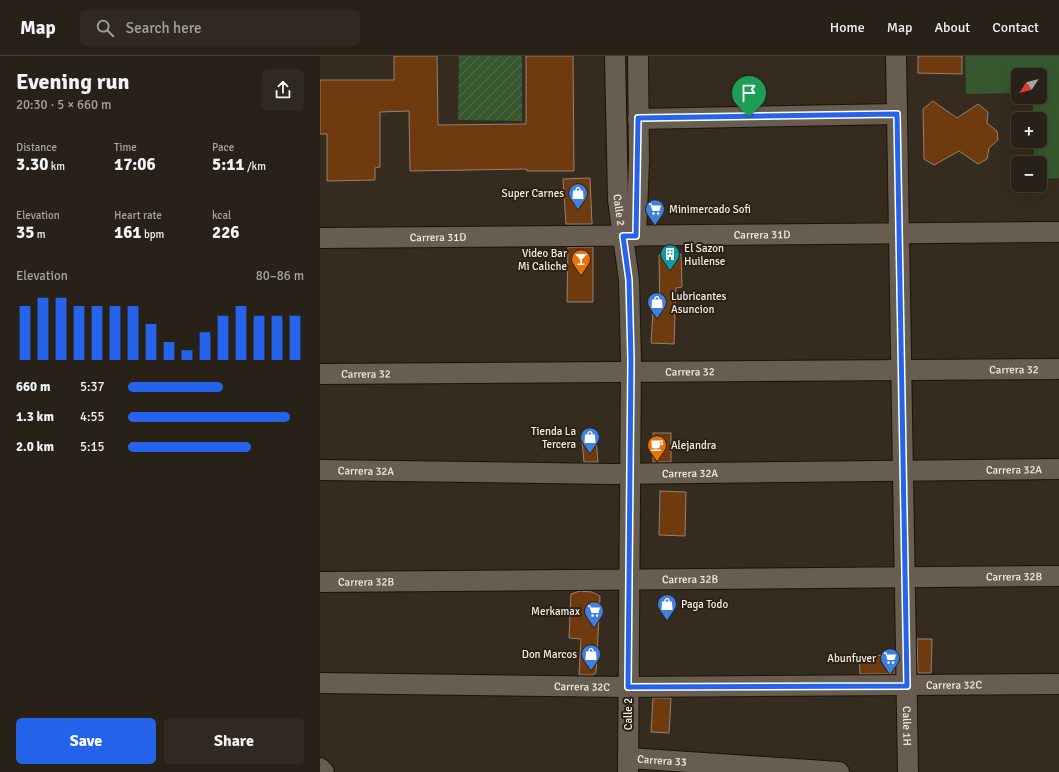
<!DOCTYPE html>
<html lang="en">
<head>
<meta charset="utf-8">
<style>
  body { margin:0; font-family:Signika,sans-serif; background:#302920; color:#f1f3f6; height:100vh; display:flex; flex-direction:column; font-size:15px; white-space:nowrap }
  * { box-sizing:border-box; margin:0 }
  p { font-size:13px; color:#a5a3a1 }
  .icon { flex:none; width:22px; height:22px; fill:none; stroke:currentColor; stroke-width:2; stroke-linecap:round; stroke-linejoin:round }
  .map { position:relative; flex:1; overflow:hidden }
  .sheet { display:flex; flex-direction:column; background:#282117; width:320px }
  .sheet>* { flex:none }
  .needle { width:26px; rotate:234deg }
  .tools { position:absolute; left:691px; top:12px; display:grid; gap:8px }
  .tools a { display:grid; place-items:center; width:36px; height:36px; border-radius:6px; background:#282117; box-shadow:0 4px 16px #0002,0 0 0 1px #443e36; font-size:20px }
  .pin { position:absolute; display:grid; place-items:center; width:34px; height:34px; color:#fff; margin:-41px -17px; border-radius:50% 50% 50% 0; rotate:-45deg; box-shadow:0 0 4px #0007 }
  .pin .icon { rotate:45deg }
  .round { display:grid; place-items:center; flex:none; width:42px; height:42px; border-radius:6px; background:#302920 }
  .summary { display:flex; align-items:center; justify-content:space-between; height:68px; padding:0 16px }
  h1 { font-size:22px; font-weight:700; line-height:30px }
  .figures { display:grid; grid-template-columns:repeat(3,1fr); gap:6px; height:68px; padding:4px 16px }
  .figures div { display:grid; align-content:center }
  .figures b { font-size:17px; font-weight:700 }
  .figures small { font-size:11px; font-weight:400 }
  .figures p { font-size:11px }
  .chart { height:112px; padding:8px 16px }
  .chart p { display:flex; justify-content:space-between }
  .chart svg { width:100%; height:72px; margin-top:4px; stroke:#2563eb; stroke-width:6 }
  .cta { display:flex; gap:8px; margin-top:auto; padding:8px 16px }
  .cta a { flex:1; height:46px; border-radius:6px; background:#2563eb; color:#fff; font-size:16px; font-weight:700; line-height:46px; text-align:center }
  .cta a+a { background:#302920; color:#f1f3f6 }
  ul { padding:0 16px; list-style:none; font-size:13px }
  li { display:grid; grid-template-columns:64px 48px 1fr; align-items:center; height:30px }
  li i { height:10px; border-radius:5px; background:#2563eb }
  header { display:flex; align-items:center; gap:24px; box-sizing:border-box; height:56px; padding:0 20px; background:#282117; border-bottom:1px solid #443e36 }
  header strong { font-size:19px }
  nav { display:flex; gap:22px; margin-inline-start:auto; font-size:14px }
  .search { width:280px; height:36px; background:#302920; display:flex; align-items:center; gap:10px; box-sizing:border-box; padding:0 14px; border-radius:6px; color:#a5a3a1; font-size:15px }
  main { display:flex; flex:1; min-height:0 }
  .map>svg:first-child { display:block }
  .park { fill:#37582e }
  .garden { fill:url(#garden-furrows) }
  .building { fill:#6f3a0d; stroke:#928277 }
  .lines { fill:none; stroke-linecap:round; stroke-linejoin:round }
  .minor-casing { stroke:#1c1408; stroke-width:22 }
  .minor { stroke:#675d50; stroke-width:20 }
  .route-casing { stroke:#fff; stroke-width:8 }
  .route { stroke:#2563eb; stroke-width:5 }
  .labels { text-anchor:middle; stroke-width:4; stroke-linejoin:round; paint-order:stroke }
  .poi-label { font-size:11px; fill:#f3ede5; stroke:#2b2216; text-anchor:end }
  .street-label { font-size:11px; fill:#f3ede5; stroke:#2b2216 }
</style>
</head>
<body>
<header>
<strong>Map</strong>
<div class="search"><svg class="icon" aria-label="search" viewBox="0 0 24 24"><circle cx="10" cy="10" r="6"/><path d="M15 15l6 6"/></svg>Search here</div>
<nav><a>Home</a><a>Map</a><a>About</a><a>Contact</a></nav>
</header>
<main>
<section class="sheet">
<div class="summary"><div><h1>Evening run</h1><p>20:30 · 5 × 660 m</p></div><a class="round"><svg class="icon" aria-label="share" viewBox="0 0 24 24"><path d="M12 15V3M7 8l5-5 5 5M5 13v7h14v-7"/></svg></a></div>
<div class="figures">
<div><p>Distance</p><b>3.30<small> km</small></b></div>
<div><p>Time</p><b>17:06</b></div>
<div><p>Pace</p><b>5:11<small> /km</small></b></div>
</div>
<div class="figures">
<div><p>Elevation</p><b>35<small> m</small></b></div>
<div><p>Heart rate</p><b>161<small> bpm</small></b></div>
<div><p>kcal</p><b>226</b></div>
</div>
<div class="chart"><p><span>Elevation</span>80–86 m</p>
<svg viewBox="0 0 160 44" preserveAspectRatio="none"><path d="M5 44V11M15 44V6M25 44V6M35 44V11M45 44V11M55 44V11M65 44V11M75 44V22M85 44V33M95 44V38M105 44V27M115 44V17M125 44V11M135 44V17M145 44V17M155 44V17"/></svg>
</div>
<ul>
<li><b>660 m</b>5:37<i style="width:54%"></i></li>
<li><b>1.3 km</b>4:55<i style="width:92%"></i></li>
<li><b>2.0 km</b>5:15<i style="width:70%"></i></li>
</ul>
<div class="cta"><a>Save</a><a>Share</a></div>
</section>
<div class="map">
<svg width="739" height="716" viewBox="0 0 739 716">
  <defs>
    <pattern id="garden-furrows" width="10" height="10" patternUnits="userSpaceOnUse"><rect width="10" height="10" fill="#37582e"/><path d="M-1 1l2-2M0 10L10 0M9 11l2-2" fill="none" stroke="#54704c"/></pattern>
  </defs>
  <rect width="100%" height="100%" fill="#352c1f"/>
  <path class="park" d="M645,0H739V122L720,123V107H714V85H720V63H713V41H720V19H698V37L646,38Z"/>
  <path class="garden" d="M139,0H202V65L138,64Z"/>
  <g class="building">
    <path d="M74,0H117L118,69L206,68V0H253L254,115H207V113L90,115L89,55L60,56V111L55,112V124L7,125V78H0V24H74Z"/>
    <path d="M598,0H642V18L598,17Z"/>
    <path d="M613,45L637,62L658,48L668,56L667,67L677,75L678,84L669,92L667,103L658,108L639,95L614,109L604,103L603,53Z"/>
    <path d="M270,122L272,168H246L243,123Z"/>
    <path d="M248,191H273V246H247Z"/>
    <path d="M361,198L362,231L356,232L354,288L331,287L333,256H340L339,199Z"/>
    <rect x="333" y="377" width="18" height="29"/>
    <path d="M276,384L278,406H264L262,385Z"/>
    <path d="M340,435L366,436L365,480L339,479Z"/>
    <path d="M260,535L272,536L280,540L276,617L272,619H259L261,583L249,582L251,538Z"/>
    <path d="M597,583H612L611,617H598Z"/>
    <path d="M575,599V618H540L539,600Z"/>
    <path d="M333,642H351L349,677L331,676Z"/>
  </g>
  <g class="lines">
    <g class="minor-casing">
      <g id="minor">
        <path id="s1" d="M295,0L298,144L309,224L311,304L308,716"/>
        <path id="s2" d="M576,0L588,716"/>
        <path d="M318,63L577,58"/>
        <path d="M316,180L319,105L318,0"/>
        <path id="s3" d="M0,182L739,176"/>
        <path id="s4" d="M0,318L739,313"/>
        <path id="s5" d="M0,414L292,418L739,413"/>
        <path id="s6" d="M0,526L739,520"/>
        <path id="s7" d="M0,627L308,631L739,628"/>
        <path id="s8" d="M308,702L519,716"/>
        <path d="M0,712L4,716"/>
      </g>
    </g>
    <use href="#minor" class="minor"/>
  </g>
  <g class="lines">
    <g class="route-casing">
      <path id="route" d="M577,58L587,630L308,631L311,304L309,224L303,180H316L318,62Z"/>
    </g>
    <use href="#route" class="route"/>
  </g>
  <defs>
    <g id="shop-pin" transform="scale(1)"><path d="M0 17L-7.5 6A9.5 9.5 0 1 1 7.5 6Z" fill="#3f7fe0" stroke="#2b2216"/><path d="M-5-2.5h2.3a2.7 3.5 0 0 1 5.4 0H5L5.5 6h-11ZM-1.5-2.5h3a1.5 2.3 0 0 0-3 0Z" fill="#fff"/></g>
    <g id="supermarket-pin" transform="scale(1)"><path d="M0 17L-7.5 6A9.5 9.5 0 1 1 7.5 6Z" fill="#3f7fe0" stroke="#2b2216"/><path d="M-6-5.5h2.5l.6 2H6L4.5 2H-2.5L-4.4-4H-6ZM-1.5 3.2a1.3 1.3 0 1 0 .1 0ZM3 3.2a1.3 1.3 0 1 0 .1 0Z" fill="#fff"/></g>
    <g id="building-pin" transform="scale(1)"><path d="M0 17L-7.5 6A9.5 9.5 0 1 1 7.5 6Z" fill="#0f9aa8" stroke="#2b2216"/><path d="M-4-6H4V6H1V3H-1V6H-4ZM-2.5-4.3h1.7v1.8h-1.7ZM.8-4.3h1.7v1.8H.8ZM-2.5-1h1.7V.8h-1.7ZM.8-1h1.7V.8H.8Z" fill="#fff"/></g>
    <g id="bar-pin" transform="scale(1)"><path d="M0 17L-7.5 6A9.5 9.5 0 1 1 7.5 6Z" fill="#e8710a" stroke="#2b2216"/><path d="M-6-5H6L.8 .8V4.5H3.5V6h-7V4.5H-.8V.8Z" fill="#fff"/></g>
    <g id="cafe-pin" transform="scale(1)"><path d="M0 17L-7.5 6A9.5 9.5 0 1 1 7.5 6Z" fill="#e8710a" stroke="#2b2216"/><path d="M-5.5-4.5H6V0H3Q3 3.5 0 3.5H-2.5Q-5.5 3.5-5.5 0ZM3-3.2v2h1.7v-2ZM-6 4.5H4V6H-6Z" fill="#fff"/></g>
  </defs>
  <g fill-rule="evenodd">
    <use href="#shop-pin" x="258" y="137"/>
    <use href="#supermarket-pin" x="335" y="153"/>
    <use href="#building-pin" x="350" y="198"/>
    <use href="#bar-pin" x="261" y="203"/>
    <use href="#shop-pin" x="337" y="246"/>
    <use href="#shop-pin" x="270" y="381"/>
    <use href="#cafe-pin" x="337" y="389"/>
    <use href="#shop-pin" x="347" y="548"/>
    <use href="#supermarket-pin" x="274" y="555"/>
    <use href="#shop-pin" x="271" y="598"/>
    <use href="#supermarket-pin" x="570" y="602"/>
  </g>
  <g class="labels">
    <g class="poi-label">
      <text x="244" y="141">Super Carnes</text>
      <text x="349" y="157" text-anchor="start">Minimercado Sofi</text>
      <text x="364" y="196" text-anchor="start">El Sazon<tspan x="364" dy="13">Huilense</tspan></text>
      <text x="247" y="201">Video Bar<tspan x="247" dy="13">Mi Caliche</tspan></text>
      <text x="351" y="244" text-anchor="start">Lubricantes<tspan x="351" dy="13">Asuncion</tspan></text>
      <text x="256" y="379">Tienda La<tspan x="256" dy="13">Tercera</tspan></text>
      <text x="351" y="393" text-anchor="start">Alejandra</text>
      <text x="361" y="552" text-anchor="start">Paga Todo</text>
      <text x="260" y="559">Merkamax</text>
      <text x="257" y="602">Don Marcos</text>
      <text x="556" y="606">Abunfuver</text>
    </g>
    <g class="street-label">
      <text dy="4" stroke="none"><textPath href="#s1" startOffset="154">Calle 2</textPath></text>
      <text dy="4" stroke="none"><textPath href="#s3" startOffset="442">Carrera 31D</textPath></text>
      <text dy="4" stroke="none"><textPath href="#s3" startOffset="118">Carrera 31D</textPath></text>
      <text dy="4" stroke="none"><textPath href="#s4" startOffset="694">Carrera 32</textPath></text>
      <text dy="4" stroke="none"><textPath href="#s4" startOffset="370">Carrera 32</textPath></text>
      <text dy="4" stroke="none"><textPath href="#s4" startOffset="46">Carrera 32</textPath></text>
      <text dy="4" stroke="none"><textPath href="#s5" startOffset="46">Carrera 32A</textPath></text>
      <text dy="4" stroke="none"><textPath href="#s5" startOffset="694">Carrera 32A</textPath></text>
      <text dy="4" stroke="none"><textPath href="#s5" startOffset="370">Carrera 32A</textPath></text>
      <text dy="4" stroke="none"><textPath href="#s6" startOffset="694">Carrera 32B</textPath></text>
      <text dy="4" stroke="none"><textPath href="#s6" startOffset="370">Carrera 32B</textPath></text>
      <text dy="4" stroke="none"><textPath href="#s6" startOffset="46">Carrera 32B</textPath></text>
      <text dy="4" stroke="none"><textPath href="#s7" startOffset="634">Carrera 32C</textPath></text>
      <text dy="4" stroke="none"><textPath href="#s7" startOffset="262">Carrera 32C</textPath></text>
      <text transform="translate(308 658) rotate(-90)" y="4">Calle 2</text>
      <text dy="4" stroke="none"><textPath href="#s2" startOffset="670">Calle 1H</textPath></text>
      <text dy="4" stroke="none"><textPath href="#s8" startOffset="34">Carrera 33</textPath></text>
    </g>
  </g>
</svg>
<div class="tools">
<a><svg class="needle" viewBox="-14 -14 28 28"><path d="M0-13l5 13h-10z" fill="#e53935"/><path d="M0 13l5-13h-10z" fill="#a5a3a1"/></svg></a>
<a>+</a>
<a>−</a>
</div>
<div class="pin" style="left:429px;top:61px;background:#1e9e55"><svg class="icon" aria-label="arrive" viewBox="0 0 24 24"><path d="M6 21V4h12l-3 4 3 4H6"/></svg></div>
</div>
</main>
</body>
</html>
